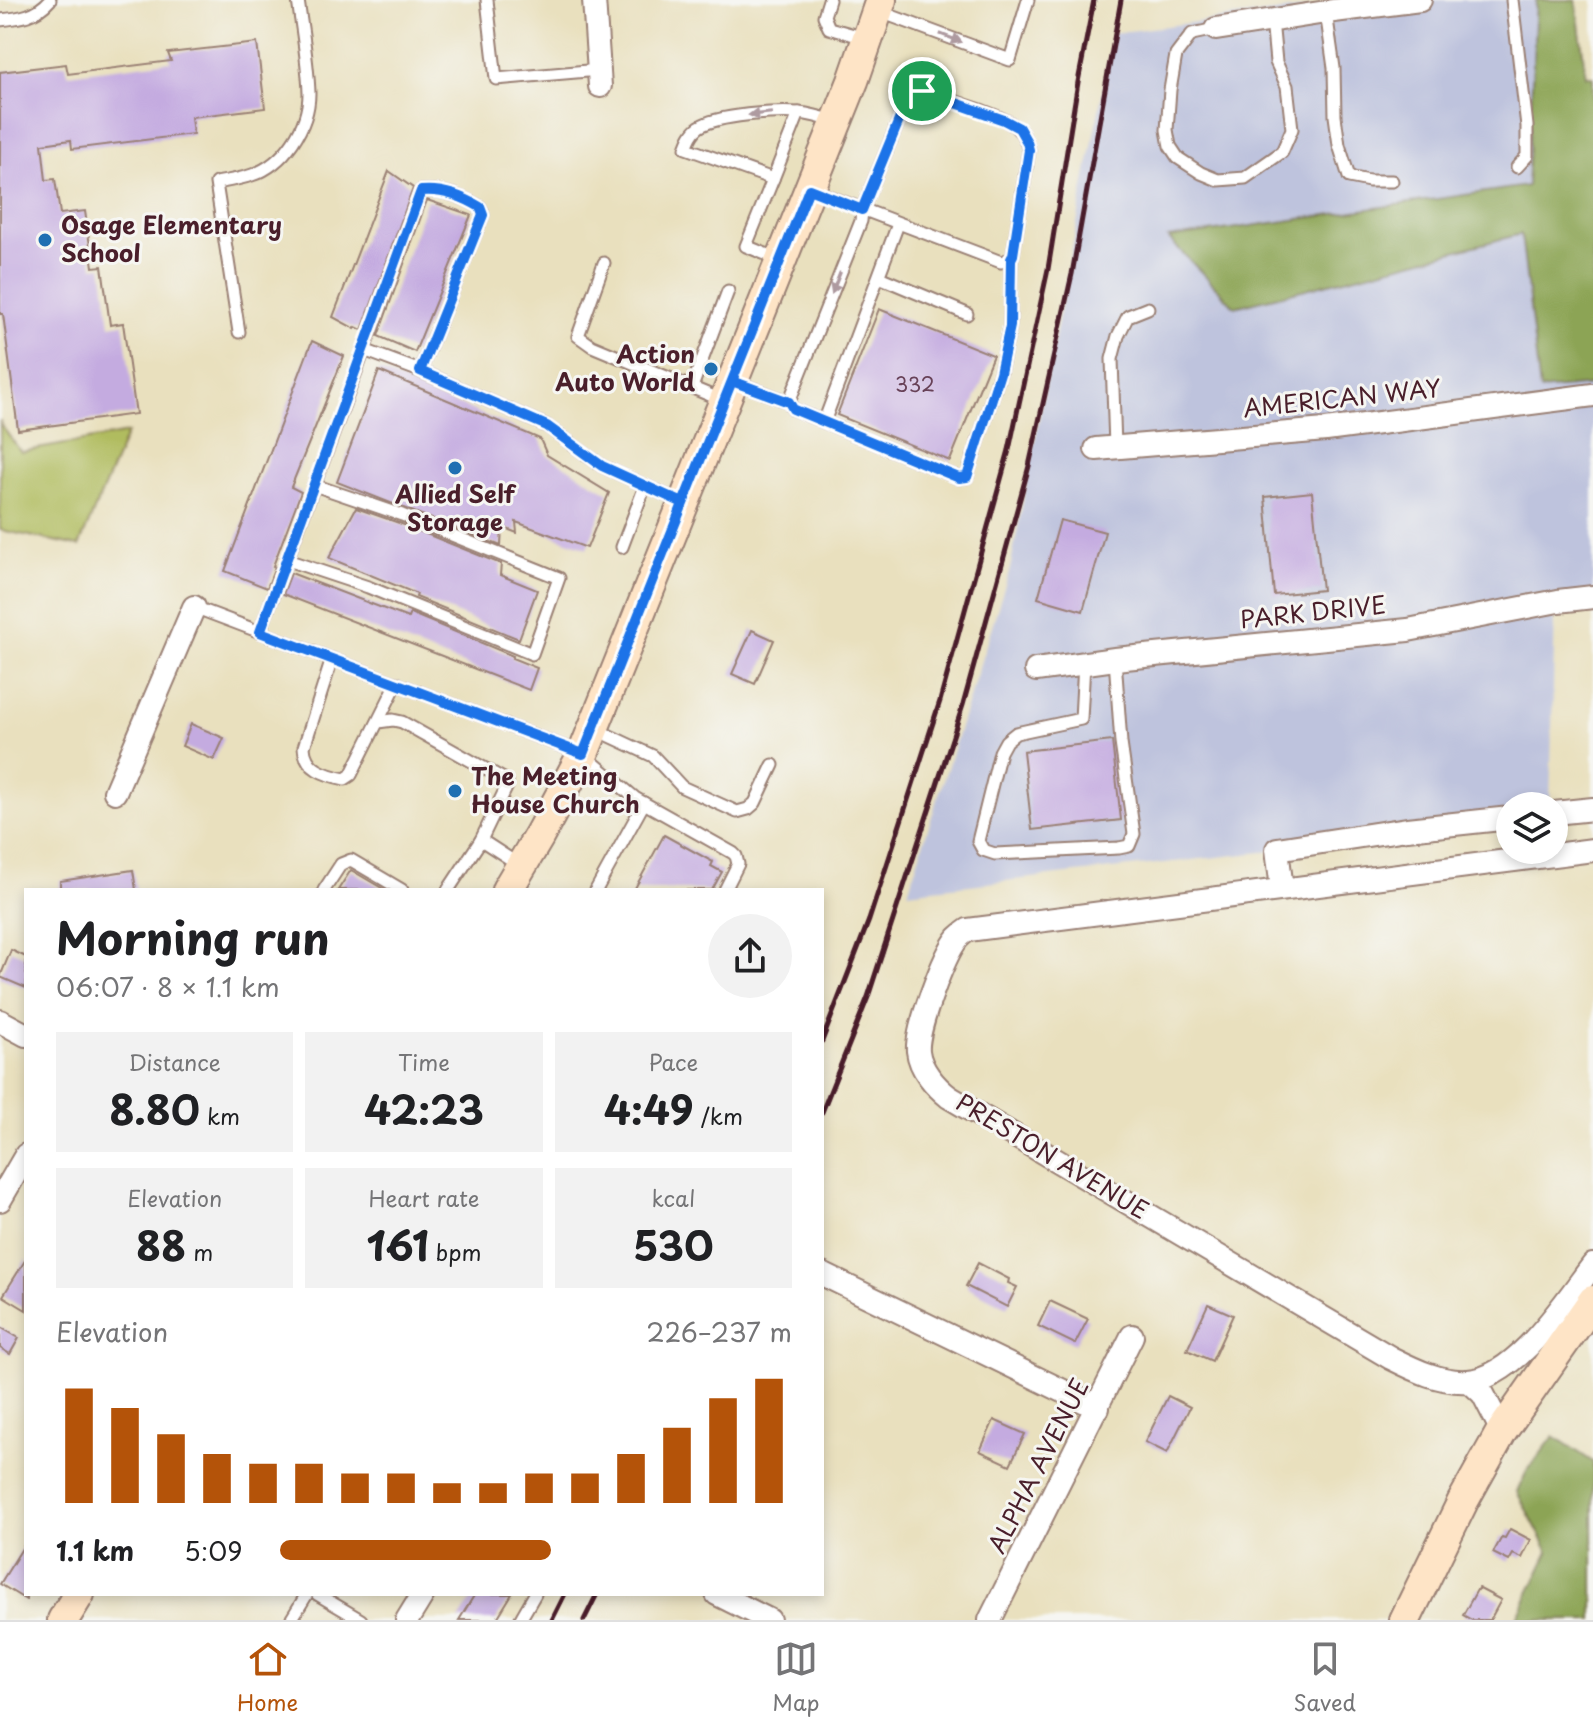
<!DOCTYPE html>
<html lang="en">
<head>
<meta charset="utf-8">
<style>
  body { margin:0; font-family:"Playpen Sans",sans-serif; background:#f2f2f2; color:#202124; height:100vh; display:flex; flex-direction:column; font-size:30px; white-space:nowrap }
  * { box-sizing:border-box; margin:0 }
  p { font-size:26px; color:#757577 }
  .icon { flex:none; width:44px; height:44px; fill:none; stroke:currentColor; stroke-width:2; stroke-linecap:round; stroke-linejoin:round }
  .map { position:relative; flex:1; overflow:hidden }
  .details { position:absolute; left:24px; top:888px; width:800px; height:708px; display:flex; flex-direction:column; background:#fff; border-radius:0px; box-shadow:0 4px 12px #0003 }
  .details>* { flex:none }
  .tools { position:absolute; left:1496px; top:792px; display:grid; gap:16px }
  .tools a { display:grid; place-items:center; width:72px; height:72px; border-radius:50%; background:#fff; box-shadow:0 4px 12px #0003; font-size:40px }
  .pin { position:absolute; display:grid; place-items:center; width:68px; height:68px; color:#fff; margin:-34px; border:4px solid #fff; border-radius:50%; box-shadow:0 2px 8px #0007 }
  .round { display:grid; place-items:center; flex:none; width:84px; height:84px; border-radius:42px; background:#f2f2f2 }
  .head { display:flex; align-items:center; justify-content:space-between; height:136px; padding:0 32px }
  h1 { font-size:44px; font-weight:700; line-height:60px }
  .figures { display:grid; grid-template-columns:repeat(3,1fr); gap:12px; height:136px; padding:8px 32px }
  .figures div { display:grid; align-content:center; border-radius:0px; background:#f2f2f2; text-align:center }
  .figures b { font-size:40px; font-weight:700 }
  .figures small { font-size:22px; font-weight:400 }
  .figures p { font-size:22px }
  .chart { height:224px; padding:16px 32px }
  .chart p { display:flex; justify-content:space-between }
  .chart svg { width:100%; height:144px; margin-top:8px; stroke:#b45309; stroke-width:6 }
  ul { padding:0 32px; list-style:none; font-size:26px }
  li { display:grid; grid-template-columns:128px 96px 1fr; align-items:center; height:60px }
  li i { height:20px; border-radius:10px; background:#b45309 }
  .menu { display:flex; justify-content:space-around; align-items:center; height:112px; border-top:2px solid #e0e0e0; background:#fff; font-size:22px; color:#757577 }
  .menu a { display:grid; justify-items:center; gap:4px }
  .menu .active { color:#b45309 }
  .map>svg:first-child { display:block }
  .industrial { fill:#bec3dd }
  .green { fill:#b0bc5e; stroke:#7d6e44; stroke-width:2 }
  .forest { fill:#8ca455; stroke:#6b6240; stroke-width:2 }
  .building { fill:#c4abe0 }
  .lines { fill:none; stroke-linecap:round; stroke-linejoin:round }
  .lane-casing { stroke:#9a8074; stroke-width:15 }
  .street-casing { stroke:#9a8074; stroke-width:26 }
  .secondary-casing { stroke:#9a8074; stroke-width:34 }
  .lane { stroke:#fff; stroke-width:11 }
  .street { stroke:#fff; stroke-width:22 }
  .secondary { stroke:#fee4c6; stroke-width:30 }
  .rail { stroke:#4a1f2b; stroke-width:5 }
  .oneway { fill:#ae9aa0 }
  .route-casing { stroke:#fff; stroke-width:16 }
  .route { stroke:#1a73e8; stroke-width:10 }
  .poi-dot { fill:#1f6fb2; stroke:#f6f6f2; stroke-width:3 }
  .labels { text-anchor:middle; stroke-width:6; stroke-linejoin:round; paint-order:stroke }
  .number-label { font-size:20px; fill:#684258 }
  .poi-label { font-size:24px; font-weight:bold; fill:#4a1f2b; stroke:#f6f6f2; text-anchor:start }
  .street-label { font-size:24px; fill:#4a1f2b; stroke:#f6f6f2 }
</style>
</head>
<body>
<div class="map">
<svg width="1593" height="1620" viewBox="0 0 1593 1620">
  <rect width="100%" height="100%" fill="#f6f6f2"/>
  <filter id="ink" filterUnits="userSpaceOnUse"><feTurbulence type="fractalNoise" baseFrequency=".0125" numOctaves="2"/><feDisplacementMap in="SourceGraphic" scale="16" xChannelSelector="R" yChannelSelector="G"/><feConvolveMatrix kernelMatrix="1 2 1 2 8 2 1 2 1" color-interpolation-filters="sRGB"/></filter>
  <filter id="wash" filterUnits="userSpaceOnUse"><feTurbulence type="fractalNoise" baseFrequency=".006" numOctaves="4" result="noise"/><feDisplacementMap in="SourceGraphic" scale="32" xChannelSelector="R" yChannelSelector="G"/><feGaussianBlur stdDeviation="1.8" result="paint"/><feColorMatrix in="noise" values="0 0 0 0 0 0 0 0 0 0 0 0 0 0 0 0 0 1.4 0 .05"/><feComposite in="paint" operator="in"/></filter>
  <g filter="url(#wash)">
    <rect width="100%" height="100%" fill="#e9e0be"/>
    <path class="industrial" d="M1365,0H1536L1527,186L1169,238L1235,307L1521,234L1539,389L1593,383V604L1555,609L1550,806H1510V824L908,892L1010,569L1114,33Z"/>
    <path class="green" d="M0,420L1,425L21,452L127,433L79,546L0,530Z"/>
    <g class="forest">
      <path d="M1536,0H1576L1586,76H1593V385L1540,390L1521,234L1235,307L1168,238L1527,186Z"/>
      <path d="M1554,1436L1593,1462V1620H1516L1549,1552L1517,1492L1526,1473Z"/>
    </g>
    <g id="blocks">
      <g class="building">
        <path d="M257,43L265,108L191,117L193,134L72,149L71,140L42,144L46,180L55,179L60,214L85,211L93,267L102,266L110,325L123,323L136,414L18,430L3,314H0V72L66,64L68,74L171,61L168,53Z"/>
        <path d="M389,171L413,188L362,330L356,327L355,329L333,317Z"/>
        <path d="M427,200L471,215L415,352L378,336Z"/>
        <path d="M879,309L993,355L950,461L837,415Z"/>
        <path d="M312,341L344,356L291,487L301,492L273,566L275,567L267,588L225,571Z"/>
        <path d="M379,371L540,439L547,455L609,493L587,548L516,522L517,533L502,527L501,546L337,482Z"/>
        <path d="M1312,492L1322,590L1274,595L1265,497Z"/>
        <path d="M356,508L399,523L501,564L500,575L537,590L519,639L416,597L417,594L329,558Z"/>
        <path d="M1060,520L1105,532L1083,611L1038,598Z"/>
        <path d="M291,573L408,618L410,613L513,656L512,658L537,668L529,690L283,594Z"/>
        <path d="M752,630L774,640L755,684L732,674Z"/>
        <path d="M191,724L224,738L214,760L182,746Z"/>
        <path d="M1112,741L1121,820L1032,830L1023,751Z"/>
        <path d="M664,835L713,862L711,866L722,872L712,890H634Z"/>
        <path d="M133,870L136,890H60V881Z"/>
        <path d="M351,870L385,890H338Z"/>
        <path d="M11,950L26,957V988L0,977Z"/>
        <path d="M26,1259V1310L3,1296Z"/>
        <path d="M978,1263L1009,1279L1008,1283L1017,1287L1007,1307L966,1286Z"/>
        <path d="M1050,1301L1088,1319L1075,1344L1038,1326Z"/>
        <path d="M1208,1304L1233,1315L1212,1361L1187,1350Z"/>
        <path d="M0,1327L19,1338L10,1354L0,1348Z"/>
        <path d="M1168,1396L1190,1407L1167,1453L1145,1442Z"/>
        <path d="M994,1420L1025,1434L1010,1465L980,1451Z"/>
        <path d="M1510,1529L1531,1540L1522,1558L1513,1554L1509,1561L1493,1553L1502,1537L1505,1538Z"/>
        <path d="M26,1542V1600L0,1584Z"/>
        <path d="M1478,1588L1501,1600L1490,1620H1472L1463,1615Z"/>
        <path d="M475,1594H512L496,1620H459Z"/>
      </g>
    </g>
  </g>
  <g filter="url(#ink)">
    <use href="#blocks" fill-opacity="0" stroke="#9a8074" stroke-width="2"/>
    <g class="lines">
      <g class="lane-casing">
        <g id="lane">
          <path d="M487,0L496,79L599,70"/>
          <path d="M829,0L824,16L829,28L865,38"/>
          <path d="M1512,0L1527,126V156L1517,167"/>
          <path d="M878,11L1010,60L1028,0"/>
          <path d="M1326,12L1334,68L1335,116L1339,145L1349,177L1369,181H1392"/>
          <path d="M0,20C20,18 36,16 50,0"/>
          <path d="M1216,29L1192,34L1176,55L1170,90L1167,130L1170,146L1178,158L1201,173L1218,180L1245,178L1282,152L1292,129L1287,86L1276,62L1272,20"/>
          <path d="M773,179L799,113"/>
          <path d="M780,260L746,246L773,179L686,148C689,140 692,132 699,127C717,115 777,111 799,113C811,114 824,118 836,122"/>
          <path d="M604,263L578,336L592,346L724,401"/>
          <path d="M879,277L967,314"/>
          <path d="M239,332L216,183C228,181 240,179 252,175C284,164 309,127 309,93C308,62 302,30 298,0"/>
          <path d="M364,350L421,191C442,189 462,196 480,207L483,215L420,371"/>
          <path d="M733,381L789,402L793,409L959,478L967,477L1000,373L1010,326L1011,259"/>
          <path d="M692,387L728,291"/>
          <path d="M789,402L861,221L862,210L907,101L915,92L922,91C945,99 1002,114 1017,128C1023,133 1027,142 1029,150L1013,255L1011,259L1001,262L812,190"/>
          <path d="M824,422L898,224"/>
          <path d="M1115,447L1112,359L1118,336L1128,316L1148,308"/>
          <path d="M622,547L645,486"/>
          <path d="M287,560L368,587L532,654L559,578L402,515L314,485"/>
          <path d="M194,607L583,754L635,798L733,853L736,856L738,864L725,890"/>
          <path d="M260,632L364,350L420,371L547,426L602,466L683,503"/>
          <path d="M332,659L304,747C305,769 325,775 345,779L351,775L397,683"/>
          <path d="M1084,663L1081,719L1016,733L1006,741L1000,752L978,841L983,850L995,854L1119,848L1129,846L1134,834L1121,743L1115,659"/>
          <path d="M378,722L393,720L402,722L507,781V786L481,840L521,866"/>
          <path d="M593,728L653,756L682,787L737,812L748,809L755,803L773,765"/>
          <path d="M324,890L341,864L351,860L402,890"/>
          <path d="M448,890L481,840"/>
          <path d="M596,890L644,803"/>
          <path d="M317,1594L361,1620"/>
          <path d="M291,1620L307,1594"/>
          <path d="M520,1620L535,1594"/>
        </g>
      </g>
      <g class="street-casing">
        <g id="street">
          <path d="M594,0L600,86"/>
          <path d="M1216,29L1326,12L1420,0"/>
          <path d="M1096,449L1326,430L1593,395"/>
          <path d="M1036,670L1115,659L1408,630L1558,601L1593,597"/>
          <path d="M115,792L194,607"/>
          <path d="M1554,813L1593,809"/>
          <path d="M1593,850L968,930C965,932 960,936 958,938C944,955 916,1030 918,1051C920,1069 935,1086 949,1097L1391,1358C1415,1370 1441,1383 1468,1381C1517,1378 1566,1300 1593,1265"/>
          <path d="M1282,889L1277,849L1407,829L1510,818"/>
          <path d="M0,1021L26,1035"/>
          <path d="M0,1200L26,1155"/>
          <path d="M822,1274L1098,1408"/>
          <path d="M1469,1381L1483,1394L1502,1431"/>
          <path d="M717,1594L769,1620"/>
          <path d="M407,1620L423,1594"/>
          <path d="M990,1620L1132,1336"/>
        </g>
      </g>
      <g class="secondary-casing">
        <g id="secondary">
          <path d="M507,890L539,836L583,754L853,81L881,0"/>
          <path d="M63,1620L79,1594"/>
          <path d="M1405,1620L1463,1501L1502,1431L1593,1301"/>
        </g>
      </g>
      <use href="#lane" class="lane"/>
      <use href="#street" class="street"/>
      <use href="#secondary" class="secondary"/>
      <g class="rail">
        <path d="M822,1041L869,920L940,701L1009,450L1048,269L1078,82L1094,0"/>
        <path d="M822,1112L868,997L963,705L1029,466L1072,274L1121,0"/>
        <path d="M552,1620L565,1594"/>
        <path d="M584,1620L597,1594"/>
      </g>
    </g>
    <defs><path id="oneway-solid" d="M-6-.8H1V-3.2L6.5 0L1 3.2V.8H-6Z" transform="scale(2)"/></defs>
    <g class="oneway">
      <use href="#oneway-solid" transform="translate(951 38) rotate(21)"/>
      <use href="#oneway-solid" transform="translate(760 114) rotate(174)"/>
      <use href="#oneway-solid" transform="translate(836 283) rotate(112)"/>
    </g>
  </g>
  <g class="lines" filter="url(#ink)">
    <g class="route-casing">
      <path id="route" d="M922,91L915,92L907,101L862,210L809,189L683,503L602,466L547,426L420,371L483,215L480,207C462,196 442,189 421,191L260,632L583,754L732,381L789,402L793,409L959,478L967,477L1000,373L1010,326L1011,259L1013,255L1029,150L1027,142L1019,128L1004,120L922,91"/>
    </g>
    <use href="#route" class="route"/>
  </g>
  <g class="poi-dot">
    <circle cx="45" cy="240" r="8"/>
    <circle cx="711" cy="369" r="8"/>
    <circle cx="455" cy="468" r="8"/>
    <circle cx="455" cy="791" r="8"/>
  </g>
  <g class="labels">
    <g class="number-label">
      <text x="915" y="392">332</text>
    </g>
    <g class="poi-label">
      <text x="61" y="234">Osage Elementary<tspan x="61" dy="28">School</tspan></text>
      <text x="695" y="363" text-anchor="end">Action<tspan x="695" dy="28">Auto World</tspan></text>
      <text x="455" y="503" text-anchor="middle">Allied Self<tspan x="455" dy="28">Storage</tspan></text>
      <text x="471" y="785">The Meeting<tspan x="471" dy="28">House Church</tspan></text>
    </g>
    <g class="street-label">
      <text transform="translate(1342 399) rotate(-6)" y="8">AMERICAN WAY</text>
      <text transform="translate(1313 613) rotate(-6)" y="8">PARK DRIVE</text>
      <text transform="translate(1052 1157) rotate(31)" y="8">PRESTON AVENUE</text>
      <text transform="translate(1039 1466) rotate(-63)" y="8">ALPHA AVENUE</text>
    </g>
  </g>
</svg>
<div class="tools">
<a><svg class="icon" aria-label="layers" viewBox="0 0 24 24"><path d="M12 4l9 5-9 5-9-5zM3 14l9 5 9-5"/></svg></a>
</div>
<div class="pin" style="left:922px;top:91px;background:#1e9e55"><svg class="icon" aria-label="arrive" viewBox="0 0 24 24"><path d="M6 21V4h12l-3 4 3 4H6"/></svg></div>
<section class="details">
<div class="head"><div><h1>Morning run</h1><p>06:07 · 8 × 1.1 km</p></div><a class="round"><svg class="icon" aria-label="share" viewBox="0 0 24 24"><path d="M12 15V3M7 8l5-5 5 5M5 13v7h14v-7"/></svg></a></div>
<div class="figures">
<div><p>Distance</p><b>8.80<small> km</small></b></div>
<div><p>Time</p><b>42:23</b></div>
<div><p>Pace</p><b>4:49<small> /km</small></b></div>
</div>
<div class="figures">
<div><p>Elevation</p><b>88<small> m</small></b></div>
<div><p>Heart rate</p><b>161<small> bpm</small></b></div>
<div><p>kcal</p><b>530</b></div>
</div>
<div class="chart"><p><span>Elevation</span>226–237 m</p>
<svg viewBox="0 0 160 44" preserveAspectRatio="none"><path d="M5 44V9M15 44V15M25 44V23M35 44V29M45 44V32M55 44V32M65 44V35M75 44V35M85 44V38M95 44V38M105 44V35M115 44V35M125 44V29M135 44V21M145 44V12M155 44V6"/></svg>
</div>
<ul>
<li><b>1.1 km</b>5:09<i style="width:53%"></i></li>
</ul>
</section>
</div>
<nav class="menu">
<a class="active"><svg class="icon" aria-label="home" viewBox="0 0 24 24"><path d="M3 11l9-7 9 7M6 9v11h12V9"/></svg>Home</a>
<a><svg class="icon" aria-label="map" viewBox="0 0 24 24"><path d="M3 6l6-2 6 2 6-2v14l-6 2-6-2-6 2zM9 4v14M15 6v14"/></svg>Map</a>
<a><svg class="icon" aria-label="saved" viewBox="0 0 24 24"><path d="M7 4h10v16l-5-4-5 4z"/></svg>Saved</a>
</nav>
</body>
</html>
